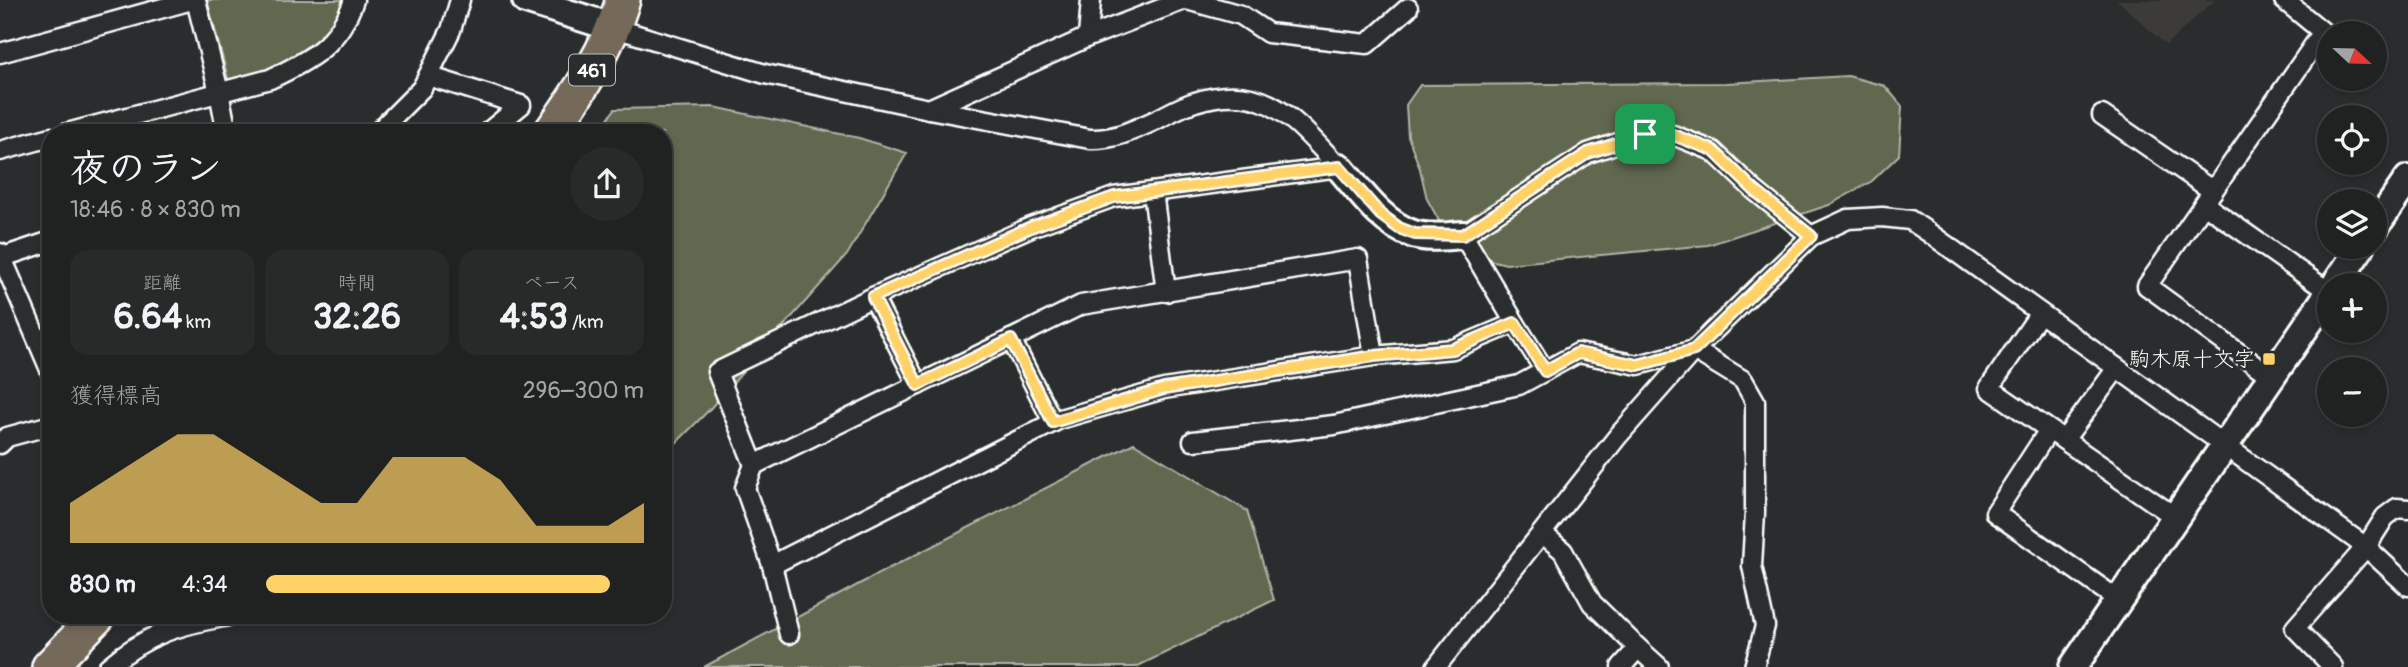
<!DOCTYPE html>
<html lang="ja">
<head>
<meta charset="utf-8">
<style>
  body { margin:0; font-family:Pangolin,"Klee One",sans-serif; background:#282a2a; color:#f1f3f6; height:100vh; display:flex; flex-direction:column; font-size:26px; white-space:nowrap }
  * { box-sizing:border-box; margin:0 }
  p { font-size:23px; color:#a2a4a5 }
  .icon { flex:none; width:38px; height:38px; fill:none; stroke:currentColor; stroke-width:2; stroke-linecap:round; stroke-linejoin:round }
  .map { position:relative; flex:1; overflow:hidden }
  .panel { position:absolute; left:42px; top:124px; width:630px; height:500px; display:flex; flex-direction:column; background:#202222; border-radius:28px; box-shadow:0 4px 10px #0003,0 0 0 2px #3d3f40 }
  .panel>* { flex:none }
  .needle { width:46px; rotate:112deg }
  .tools { position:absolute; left:2317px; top:21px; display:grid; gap:14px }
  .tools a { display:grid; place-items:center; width:70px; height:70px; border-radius:50%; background:#202222; box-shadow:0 4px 10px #0003,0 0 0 2px #3d3f40; font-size:35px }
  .pin { position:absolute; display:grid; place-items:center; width:60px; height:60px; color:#fff; margin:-30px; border-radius:14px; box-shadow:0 4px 10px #0006 }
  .round { display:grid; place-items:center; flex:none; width:74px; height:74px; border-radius:37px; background:#282a2a }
  .head { display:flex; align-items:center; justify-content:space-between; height:119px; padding:0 28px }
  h1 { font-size:38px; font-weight:700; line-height:52px }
  .metrics { display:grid; grid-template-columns:repeat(3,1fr); gap:10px; height:119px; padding:7px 28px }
  .metrics div { display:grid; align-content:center; border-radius:18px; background:#282a2a; text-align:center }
  .metrics b { font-size:35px; font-weight:700 }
  .metrics small { font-size:19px; font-weight:400 }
  .metrics p { font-size:19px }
  .chart { height:196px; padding:14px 28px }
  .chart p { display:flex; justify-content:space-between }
  .chart svg { width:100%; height:126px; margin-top:7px; fill:#ffd166; opacity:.7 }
  ul { padding:0 28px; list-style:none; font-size:23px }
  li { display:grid; grid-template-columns:112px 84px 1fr; align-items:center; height:52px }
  li i { height:18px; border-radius:9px; background:#ffd166 }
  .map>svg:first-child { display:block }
  .built { fill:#3d3a38 }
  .green { fill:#60684f; stroke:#b0b4a7; stroke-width:2 }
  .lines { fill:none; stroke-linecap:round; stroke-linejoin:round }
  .street-casing { stroke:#fff; stroke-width:23 }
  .secondary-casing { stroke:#fff; stroke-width:32 }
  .highway-casing { stroke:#fff; stroke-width:38 }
  .street { stroke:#2a2d2e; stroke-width:18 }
  .secondary { stroke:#2a2d2e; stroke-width:26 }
  .highway { stroke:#746a5a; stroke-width:33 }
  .route-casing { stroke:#fff; stroke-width:14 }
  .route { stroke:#ffd166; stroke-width:9 }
  .poi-dot { fill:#ffd166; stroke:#2a2d2e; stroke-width:2.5 }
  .labels { text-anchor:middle; stroke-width:5; stroke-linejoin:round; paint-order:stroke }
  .shield { fill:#2a2d2e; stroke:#bfc0c0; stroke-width:2 }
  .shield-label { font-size:19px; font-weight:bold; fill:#fff }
  .poi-label { font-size:21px; fill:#fff; stroke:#2a2d2e; text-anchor:end }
</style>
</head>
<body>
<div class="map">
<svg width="2408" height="667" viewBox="0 0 2408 667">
  <rect width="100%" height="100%" fill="#2a2d2e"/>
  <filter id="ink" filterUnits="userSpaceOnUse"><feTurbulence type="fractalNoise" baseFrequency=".0143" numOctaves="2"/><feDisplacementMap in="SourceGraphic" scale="14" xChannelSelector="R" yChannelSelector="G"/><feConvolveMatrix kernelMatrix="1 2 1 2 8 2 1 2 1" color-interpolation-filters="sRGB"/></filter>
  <g filter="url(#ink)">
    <path class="built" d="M2117,0H2215L2166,45Z"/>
    <g class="green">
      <path d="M207,0H354L325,47L231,89Z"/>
      <path d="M1848,76L1885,86L1902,106L1899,155L1872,181L1829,205L1708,245L1506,264L1466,254L1453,246L1427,199L1420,169L1408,136L1406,105L1420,85L1726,83Z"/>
      <path d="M714,107L859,138L907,153L847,255L708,411L663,456V133H597L615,109Z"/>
      <path d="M1134,443L1247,511L1274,600L1136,667H704L878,574Z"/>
    </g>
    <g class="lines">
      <g class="street-casing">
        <g id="street">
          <path d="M196,0L219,92L227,133"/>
          <path d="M1187,0L1241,15L1268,33L1367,44L1408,8"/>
          <path d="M615,28L765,74L929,109L1090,139C1114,140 1134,130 1156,120C1168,114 1181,106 1195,102C1266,79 1295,121 1339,167"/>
          <path d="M1088,37L1091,0"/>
          <path d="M0,53L192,0"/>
          <path d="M428,76L521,105L487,133"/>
          <path d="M929,109L1088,37L1184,0"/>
          <path d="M2102,115L2213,191"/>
          <path d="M67,133L270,79C311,60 339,44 354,0"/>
          <path d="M377,133L422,88L451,30L460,0"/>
          <path d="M0,151L51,137"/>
          <path d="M1339,167L1114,197L1031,227L873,297L717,372L754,465L745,488L772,565L1060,419L1164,389L1374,356L1453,349L1515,323L1463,235L1588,153L1645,134L1673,135L1713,151L1754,190L1811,236"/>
          <path d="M1153,192L1166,292"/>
          <path d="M2204,204L2329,292"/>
          <path d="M0,253L51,372"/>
          <path d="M0,258L51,241"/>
          <path d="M873,297L918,385"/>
          <path d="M2040,313L1989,388L2175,517"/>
          <path d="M1515,323L1545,371"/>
          <path d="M1011,339L1053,422"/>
          <path d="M2272,377L2147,286L2323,32L2284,0"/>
          <path d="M2049,430L1995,513L2117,599"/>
          <path d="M2064,440L2117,368"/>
          <path d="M1193,441L1334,425L1519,385L1578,353L1638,365L1694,350L1743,380L1755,401V513L1752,566L1765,626L1754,667"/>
          <path d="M0,444L7,437L51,425"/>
          <path d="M754,465L1081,305L1358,259L1374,356"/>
          <path d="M1542,533L1563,551L1592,603L1638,648L1621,667"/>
          <path d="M772,565L789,634"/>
          <path d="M1638,648L1659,667"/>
          <path d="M108,667C146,634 181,624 229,616"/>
          <path d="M1436,667L1618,436L1694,350L1811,236L1848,219L1882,217L1910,220L1928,232L2366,547L2408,586"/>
          <path d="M2333,667L2295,628L2366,547L2385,517L2397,508L2408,509"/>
        </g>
      </g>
      <g class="secondary-casing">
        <g id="secondary">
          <path d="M526,0L615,28"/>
          <path d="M1339,167C1360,191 1381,223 1413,234C1428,239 1447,236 1463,235"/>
          <path d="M2375,227L2408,179"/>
          <path d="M2335,285L2361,247"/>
          <path d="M2073,667L2329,293"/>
        </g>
      </g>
      <g class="highway-casing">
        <g id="highway">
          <path d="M550,133C580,91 608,49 623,0"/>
          <path d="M49,667L98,616"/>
        </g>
      </g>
      <use href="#street" class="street"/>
      <use href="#secondary" class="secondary"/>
      <use href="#highway" class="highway"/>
    </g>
  </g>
  <g class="lines" filter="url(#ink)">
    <g class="route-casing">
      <path id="route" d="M1645,134L1673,135L1713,150L1754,190L1811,236L1694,350L1638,365L1578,353L1545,371L1515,323L1453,349L1374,356L1164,389L1053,422L1011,340L918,385L873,297L1031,227L1114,197L1339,167L1380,214L1399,228L1415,234L1463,235L1588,153Z"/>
    </g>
    <use href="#route" class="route"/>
  </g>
  <rect class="poi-dot" x="2262" y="352" width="14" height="14" rx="3.5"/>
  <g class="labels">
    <rect class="shield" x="569" y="54.5" width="46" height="31" rx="5"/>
    <g class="shield-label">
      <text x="592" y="77">461</text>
    </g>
    <g class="poi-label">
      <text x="2255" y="366">駒木原十文字</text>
    </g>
  </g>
</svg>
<div class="tools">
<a><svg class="needle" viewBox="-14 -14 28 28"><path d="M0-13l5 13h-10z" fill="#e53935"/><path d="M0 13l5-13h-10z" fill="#a2a4a5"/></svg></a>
<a><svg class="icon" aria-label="locate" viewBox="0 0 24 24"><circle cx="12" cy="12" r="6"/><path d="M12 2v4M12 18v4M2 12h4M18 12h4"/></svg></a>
<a><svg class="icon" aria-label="layers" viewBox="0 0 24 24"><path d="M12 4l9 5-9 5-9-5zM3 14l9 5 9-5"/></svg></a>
<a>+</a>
<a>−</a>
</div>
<div class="pin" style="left:1645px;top:134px;background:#1e9e55"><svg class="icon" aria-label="arrive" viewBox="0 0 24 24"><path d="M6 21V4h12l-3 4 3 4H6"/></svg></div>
<section class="panel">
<div class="head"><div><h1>夜のラン</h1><p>18:46 · 8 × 830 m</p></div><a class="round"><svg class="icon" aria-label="share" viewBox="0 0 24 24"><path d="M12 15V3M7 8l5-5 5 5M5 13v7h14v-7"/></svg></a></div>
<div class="metrics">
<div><p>距離</p><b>6.64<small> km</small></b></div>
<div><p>時間</p><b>32:26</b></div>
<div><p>ペース</p><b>4:53<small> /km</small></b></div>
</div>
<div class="chart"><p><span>獲得標高</span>296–300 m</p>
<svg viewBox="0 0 160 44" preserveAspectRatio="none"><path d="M0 44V30L10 22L20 14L30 6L40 6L50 14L60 22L70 30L80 30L90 14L100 14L110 14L120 22L130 38L140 38L150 38L160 30V44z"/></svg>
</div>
<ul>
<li><b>830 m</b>4:34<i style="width:91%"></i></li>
</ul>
</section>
</div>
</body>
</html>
